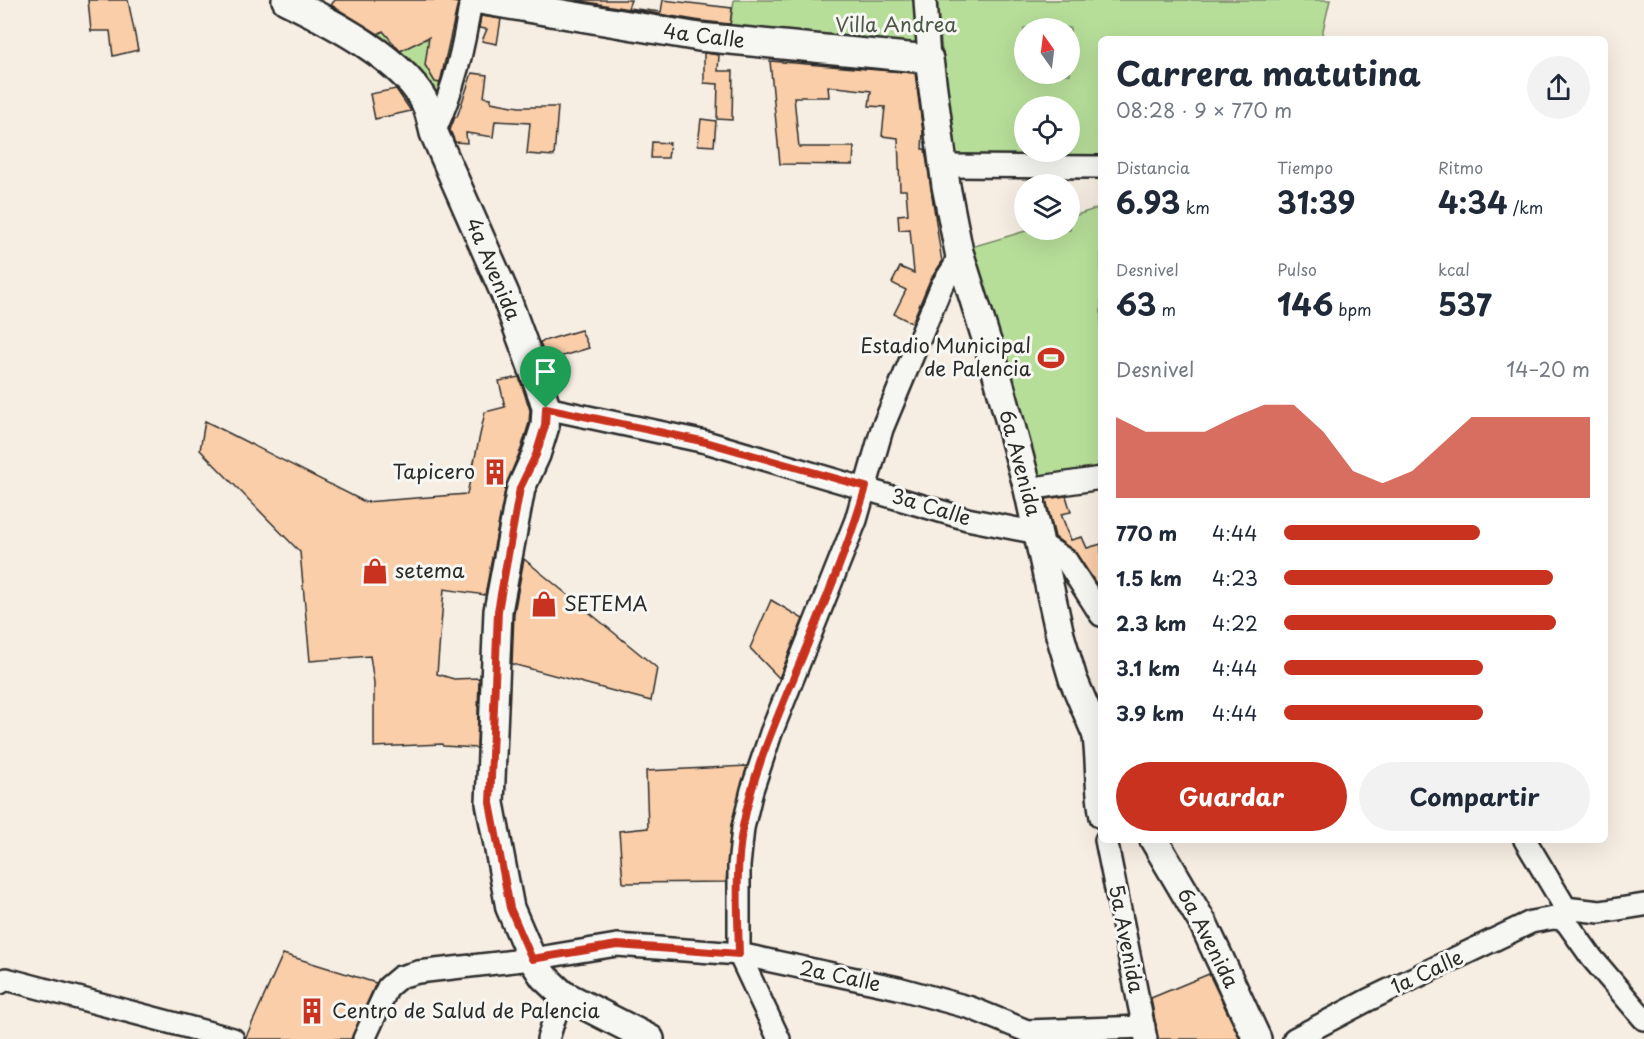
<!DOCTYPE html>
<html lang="es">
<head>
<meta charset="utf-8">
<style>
  body { margin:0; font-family:"Playpen Sans",sans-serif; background:#f2f2f3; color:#1f2937; height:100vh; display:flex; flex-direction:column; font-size:22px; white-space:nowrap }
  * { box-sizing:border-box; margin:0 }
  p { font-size:20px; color:#747a83 }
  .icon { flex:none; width:33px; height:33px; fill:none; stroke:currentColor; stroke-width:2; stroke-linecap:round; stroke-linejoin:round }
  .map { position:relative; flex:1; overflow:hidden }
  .panel { position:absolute; left:1098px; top:36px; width:510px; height:807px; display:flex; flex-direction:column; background:#fff; border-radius:9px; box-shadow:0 6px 24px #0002 }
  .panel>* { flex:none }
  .needle { width:39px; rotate:346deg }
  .tools { position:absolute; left:1014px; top:18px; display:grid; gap:12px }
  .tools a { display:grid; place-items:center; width:66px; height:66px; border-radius:50%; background:#fff; box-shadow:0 6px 24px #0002; font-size:30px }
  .pin { position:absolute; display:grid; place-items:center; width:51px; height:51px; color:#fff; margin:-62px -26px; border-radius:50% 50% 50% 0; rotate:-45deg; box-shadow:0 0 6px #0007 }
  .pin .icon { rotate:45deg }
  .round { display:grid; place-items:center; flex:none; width:63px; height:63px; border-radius:32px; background:#f2f2f3 }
  .head { display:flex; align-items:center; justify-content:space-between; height:102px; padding:0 18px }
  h1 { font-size:33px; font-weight:700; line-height:45px }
  .metrics { display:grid; grid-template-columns:repeat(3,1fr); gap:9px; height:102px; padding:6px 18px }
  .metrics div { display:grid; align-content:center }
  .metrics b { font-size:30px; font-weight:700 }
  .metrics small { font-size:16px; font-weight:400 }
  .metrics p { font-size:16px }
  .chart { height:168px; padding:12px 18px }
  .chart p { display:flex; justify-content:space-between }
  .chart svg { width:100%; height:108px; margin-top:6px; fill:#c8321e; opacity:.7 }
  .primary-button { display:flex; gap:12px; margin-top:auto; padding:12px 18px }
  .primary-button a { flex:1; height:69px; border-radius:36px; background:#c8321e; color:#fff; font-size:24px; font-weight:700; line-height:69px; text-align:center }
  .primary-button a+a { background:#f2f2f3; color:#1f2937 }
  ul { padding:0 18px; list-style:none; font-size:20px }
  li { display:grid; grid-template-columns:96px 72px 1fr; align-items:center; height:45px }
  li i { height:15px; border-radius:8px; background:#c8321e }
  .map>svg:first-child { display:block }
  .green { fill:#b7de99; stroke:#718462; stroke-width:1.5; fill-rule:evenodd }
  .building { fill:#facea8; stroke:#2b2b2b; stroke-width:1.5 }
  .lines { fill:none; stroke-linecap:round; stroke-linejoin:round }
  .minor-casing { stroke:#2b2b2b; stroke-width:26 }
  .major-casing { stroke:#2b2b2b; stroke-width:32 }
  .minor { stroke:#f6f6f2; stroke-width:21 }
  .major { stroke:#f6f6f2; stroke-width:27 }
  .route-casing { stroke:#fff; stroke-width:12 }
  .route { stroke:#c8321e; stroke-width:8 }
  .labels { text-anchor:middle; stroke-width:6; stroke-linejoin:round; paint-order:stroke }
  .park-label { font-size:20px; fill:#4e5846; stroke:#f6f6f2 }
  .street-label { font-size:20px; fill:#2b2b2b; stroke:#f6f6f2 }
  .poi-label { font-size:20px; fill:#2b2b2b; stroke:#f6f6f2; text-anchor:start }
</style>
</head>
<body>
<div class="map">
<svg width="1644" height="1039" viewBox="0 0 1644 1039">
  <rect width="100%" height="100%" fill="#f7eee3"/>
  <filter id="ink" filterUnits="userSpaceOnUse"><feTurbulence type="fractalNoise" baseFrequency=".0167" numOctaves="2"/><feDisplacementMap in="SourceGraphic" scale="12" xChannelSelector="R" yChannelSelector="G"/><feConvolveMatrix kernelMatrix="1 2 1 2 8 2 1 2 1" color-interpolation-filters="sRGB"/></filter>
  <g filter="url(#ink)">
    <g class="green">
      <path d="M734,0H919L922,36L903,51L729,34Z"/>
      <path d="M937,0H1330L1321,39H1101V158L952,157ZM1024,28H1070V74H1024ZM1024,106H1070V152H1024Z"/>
      <path d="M389,8L404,38L460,42L438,107L360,31Z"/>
      <path d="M1101,207V468L1036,477L968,248L1029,230H1070V217Z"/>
    </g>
    <g class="building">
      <path d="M88,0H128L138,50L113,56L110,31H91Z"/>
      <path d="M335,0H443L458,3L440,83L435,82L425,65L429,37L400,51L383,31L378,34L331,5Z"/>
      <path d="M575,0H631L628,8L661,12L663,0L732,8L730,24L701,21Z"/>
      <path d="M481,16L501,19L497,44L482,41L487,29L479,28Z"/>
      <path d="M704,53L719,55L718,71H733L732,120L717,119L718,84L704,83Z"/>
      <path d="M770,61L915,73L923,132L922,149H925L942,262L930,280L912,323L894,314L906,290L892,283L900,267L914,273L910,229L899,230L898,215L908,214L906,190H900L898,138L882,136L885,107L869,106L871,91L828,86L829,97H794L799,147H854L853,165L780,164Z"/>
      <path d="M472,73L487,75L484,97L491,98V102L519,107H558L554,156L527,154L530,123L495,121L493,137L466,133L467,143L455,142L450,130L455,117H457Z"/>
      <path d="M396,89L411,111L375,119L370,94Z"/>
      <path d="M701,119L716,121L714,146L698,145Z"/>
      <path d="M652,142L670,143L668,158H651Z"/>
      <path d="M581,330L589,348L546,361L540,342Z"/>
      <path d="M519,377L530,410L529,423L521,449L506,485L485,595L444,589L437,674L454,679L479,678L477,748L443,746L442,744L374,747V683L370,656L310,661L300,552L200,450L205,421L365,502L467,494L485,412L505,407L499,381Z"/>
      <path d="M1066,496L1071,512L1061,514L1071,540L1082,537L1087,548L1101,544V591L1076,553L1055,537L1046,499Z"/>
      <path d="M524,559L657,668L651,701L512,664L514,613Z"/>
      <path d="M771,600L803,619L779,678L750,648Z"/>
      <path d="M747,766L731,825L726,882L623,883L619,831L648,828L646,771Z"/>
      <path d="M283,954L376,983L351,1039H245Z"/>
      <path d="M1209,974L1240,1039H1158L1151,998Z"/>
    </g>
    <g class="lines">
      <g class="minor-casing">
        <g id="minor">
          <path d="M925,0L929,59"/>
          <path d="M434,133C455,85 463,51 471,0"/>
          <path d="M944,166L1101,167"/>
          <path d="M546,408L706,442L967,519L1038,533"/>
          <path d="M1028,489L1101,478"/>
          <path d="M1040,543L1066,560L1101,615"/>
          <path d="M1093,730C1098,759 1095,788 1101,817"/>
          <path d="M1106,840L1146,1039"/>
          <path d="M1525,840L1562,902L1565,920L1592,958L1644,1019"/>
          <path d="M1564,908L1600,912L1644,905"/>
          <path d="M0,983L6,979L233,1039"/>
          <path d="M364,1039L388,987L400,977L418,972L532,959L617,945L739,954L898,988L971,1008L1027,1031L1144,1027"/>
          <path d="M548,1039L562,994"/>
          <path d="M779,1039L739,954V866L743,828L752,790L771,733L856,520L882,429L942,285L954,267L959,252"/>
          <path d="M1294,1039L1368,1000L1531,922L1554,918L1565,920"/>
        </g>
      </g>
      <g class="major-casing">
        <g id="major">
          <path d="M286,0C329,21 408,61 427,107C430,115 432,125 434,133L505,294L543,397L546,408L545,426L536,455L521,488L498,611L490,803L510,908L532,959L544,977L562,994L650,1039"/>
          <path d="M480,0L699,37L929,59L946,186L959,252L995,367L1028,489L1060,635L1073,679L1101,745"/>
          <path d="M1154,840L1204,925L1257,1039"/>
        </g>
      </g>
      <use href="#minor" class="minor"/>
      <use href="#major" class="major"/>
    </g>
  </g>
  <g class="lines" filter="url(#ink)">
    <g class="route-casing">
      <path id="route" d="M546,408L706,442L866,487C846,554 818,619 791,684C772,730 752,777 743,826C735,868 738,912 739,954L617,945L532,959L510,908L490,803L498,611L520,488L536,455L545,426Z"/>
    </g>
    <use href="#route" class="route"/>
  </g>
  <defs>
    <g id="stadium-bare" transform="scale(2.07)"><path d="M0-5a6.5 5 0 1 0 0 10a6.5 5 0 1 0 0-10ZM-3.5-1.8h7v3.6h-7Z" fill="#c8321e" stroke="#f6f6f2" stroke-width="2.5" paint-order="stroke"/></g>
    <g id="building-bare" transform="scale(2.07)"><path d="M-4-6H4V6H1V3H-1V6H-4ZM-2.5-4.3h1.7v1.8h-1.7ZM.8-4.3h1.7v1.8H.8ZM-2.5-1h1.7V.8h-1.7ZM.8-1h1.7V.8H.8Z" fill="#c8321e" stroke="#f6f6f2" stroke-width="2.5" paint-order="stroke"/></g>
    <g id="shop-bare" transform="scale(2.07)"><path d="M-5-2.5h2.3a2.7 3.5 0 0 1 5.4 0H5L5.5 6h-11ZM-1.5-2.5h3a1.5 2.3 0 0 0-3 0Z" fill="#c8321e" stroke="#f6f6f2" stroke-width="2.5" paint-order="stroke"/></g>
  </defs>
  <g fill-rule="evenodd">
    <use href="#stadium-bare" x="1051" y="358"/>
    <use href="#building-bare" x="495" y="472"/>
    <use href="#shop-bare" x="375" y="571"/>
    <use href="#shop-bare" x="544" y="604"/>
    <use href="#building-bare" x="312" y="1011"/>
  </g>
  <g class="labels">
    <g class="park-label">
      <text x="896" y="32">Villa Andrea</text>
    </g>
    <g class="street-label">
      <text transform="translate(704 36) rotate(7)" y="7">4a Calle</text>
      <text transform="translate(493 269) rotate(67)" y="7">4a Avenida</text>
      <text transform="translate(1020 463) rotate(75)" y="7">6a Avenida</text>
      <text transform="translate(931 507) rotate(17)" y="7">3a Calle</text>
      <text transform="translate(1208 938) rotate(63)" y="7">6a Avenida</text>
      <text transform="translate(1126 939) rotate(79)" y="7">5a Avenida</text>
      <text transform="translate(1427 972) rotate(-25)" y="7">1a Calle</text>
      <text transform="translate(840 976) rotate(12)" y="7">2a Calle</text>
    </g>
    <g class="poi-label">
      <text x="1031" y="353" text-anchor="end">Estadio Municipal<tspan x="1031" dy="23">de Palencia</tspan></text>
      <text x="475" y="479" text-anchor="end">Tapicero</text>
      <text x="395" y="578">setema</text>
      <text x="564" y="611">SETEMA</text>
      <text x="332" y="1018">Centro de Salud de Palencia</text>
    </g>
  </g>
</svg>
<div class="tools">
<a><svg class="needle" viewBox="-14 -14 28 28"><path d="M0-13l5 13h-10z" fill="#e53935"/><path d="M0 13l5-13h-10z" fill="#747a83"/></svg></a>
<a><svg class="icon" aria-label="locate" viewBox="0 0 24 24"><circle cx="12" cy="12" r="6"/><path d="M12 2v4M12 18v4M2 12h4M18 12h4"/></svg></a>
<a><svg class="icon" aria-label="layers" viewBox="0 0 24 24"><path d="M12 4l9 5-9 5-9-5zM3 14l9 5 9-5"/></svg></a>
</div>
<div class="pin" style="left:546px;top:408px;background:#1e9e55"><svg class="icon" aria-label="arrive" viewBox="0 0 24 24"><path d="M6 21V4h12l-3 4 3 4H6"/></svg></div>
<section class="panel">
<div class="head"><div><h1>Carrera matutina</h1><p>08:28 · 9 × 770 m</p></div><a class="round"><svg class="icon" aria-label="share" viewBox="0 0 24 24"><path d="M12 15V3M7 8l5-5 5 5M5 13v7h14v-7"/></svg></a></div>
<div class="metrics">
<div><p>Distancia</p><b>6.93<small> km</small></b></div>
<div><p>Tiempo</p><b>31:39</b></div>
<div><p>Ritmo</p><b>4:34<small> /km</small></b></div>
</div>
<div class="metrics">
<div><p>Desnivel</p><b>63<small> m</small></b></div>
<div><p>Pulso</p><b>146<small> bpm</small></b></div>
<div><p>kcal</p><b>537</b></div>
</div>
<div class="chart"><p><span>Desnivel</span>14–20 m</p>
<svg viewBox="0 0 160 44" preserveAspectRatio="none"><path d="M0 44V11L10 17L20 17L30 17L40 11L50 6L60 6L70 17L80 33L90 38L100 33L110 22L120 11L130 11L140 11L150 11L160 11V44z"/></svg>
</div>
<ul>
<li><b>770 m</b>4:44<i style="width:64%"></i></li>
<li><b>1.5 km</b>4:23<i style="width:88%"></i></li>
<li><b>2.3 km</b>4:22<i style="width:89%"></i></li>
<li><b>3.1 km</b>4:44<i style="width:65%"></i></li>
<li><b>3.9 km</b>4:44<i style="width:65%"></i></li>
</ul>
<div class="primary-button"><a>Guardar</a><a>Compartir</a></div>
</section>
</div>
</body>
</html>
